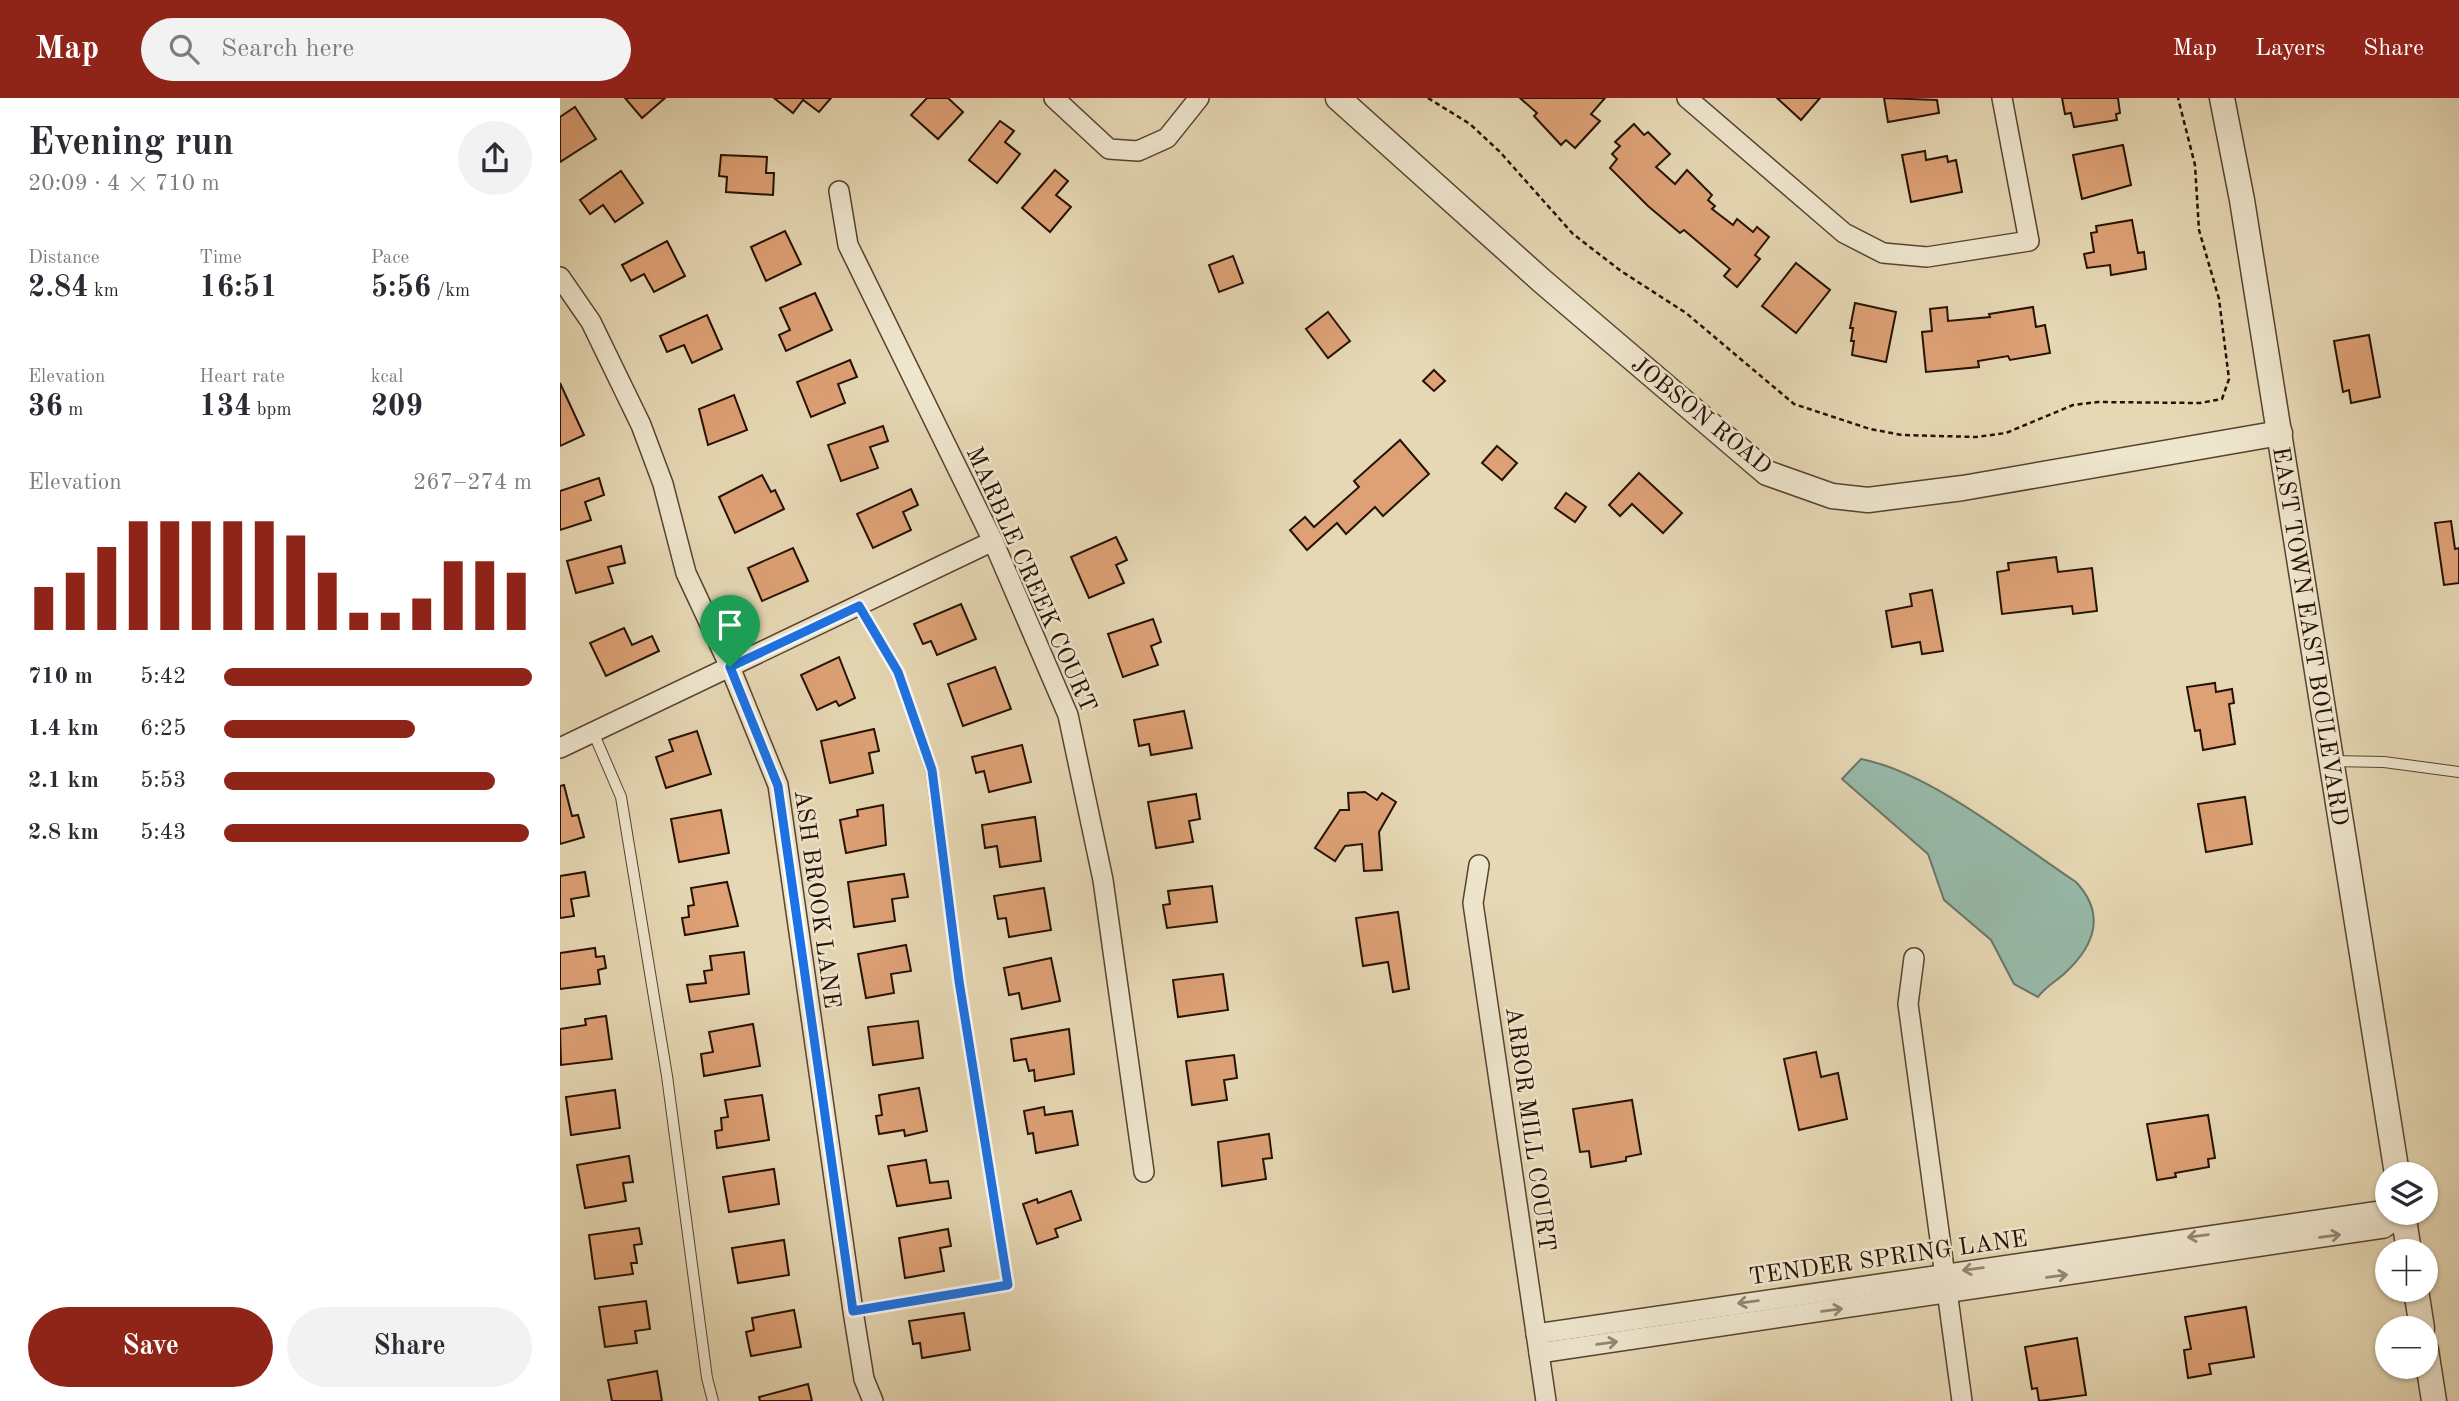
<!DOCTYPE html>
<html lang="en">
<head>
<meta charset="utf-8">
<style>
  body { margin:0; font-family:"Old Standard TT",serif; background:#f2f2f3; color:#2b2b33; height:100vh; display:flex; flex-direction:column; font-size:26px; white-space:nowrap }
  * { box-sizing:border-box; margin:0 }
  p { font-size:23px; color:#7c7c81 }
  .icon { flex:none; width:38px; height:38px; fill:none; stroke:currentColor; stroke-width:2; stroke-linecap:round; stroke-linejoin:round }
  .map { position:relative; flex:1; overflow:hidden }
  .side { display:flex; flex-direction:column; background:#fff; width:560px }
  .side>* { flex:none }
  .buttons { position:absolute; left:1815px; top:1064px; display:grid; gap:14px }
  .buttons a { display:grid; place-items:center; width:63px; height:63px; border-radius:50%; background:#fff; box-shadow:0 2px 5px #0004; font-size:35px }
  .pin { position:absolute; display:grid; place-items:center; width:60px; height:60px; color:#fff; margin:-72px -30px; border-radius:50% 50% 50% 0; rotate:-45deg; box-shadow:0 0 7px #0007 }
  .pin .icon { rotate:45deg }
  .round { display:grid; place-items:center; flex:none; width:74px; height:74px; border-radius:37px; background:#f2f2f3 }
  .head { display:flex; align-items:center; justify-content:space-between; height:119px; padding:0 28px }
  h1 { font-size:38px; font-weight:600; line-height:52px }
  .metrics { display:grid; grid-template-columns:repeat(3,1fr); gap:10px; height:119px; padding:7px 28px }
  .metrics div { display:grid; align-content:center }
  .metrics b { font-size:30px; font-weight:600 }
  .metrics small { font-size:19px; font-weight:400 }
  .metrics p { font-size:19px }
  .chart { height:196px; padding:14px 28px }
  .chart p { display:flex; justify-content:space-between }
  .chart svg { width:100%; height:126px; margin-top:7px; stroke:#8f2418; stroke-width:6 }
  .cta { display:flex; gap:14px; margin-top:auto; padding:14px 28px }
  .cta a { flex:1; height:80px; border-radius:42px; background:#8f2418; color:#fff; font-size:28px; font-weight:600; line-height:80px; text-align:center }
  .cta a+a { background:#f2f2f3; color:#2b2b33 }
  ul { padding:0 28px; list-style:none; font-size:23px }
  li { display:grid; grid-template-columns:112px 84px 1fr; align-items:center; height:52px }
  li i { height:18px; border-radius:9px; background:#8f2418 }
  header { display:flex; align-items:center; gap:42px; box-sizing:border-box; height:98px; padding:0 35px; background:#8f2418; color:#fff }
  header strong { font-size:33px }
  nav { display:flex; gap:38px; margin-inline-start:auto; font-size:24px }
  .search { width:490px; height:63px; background:#f2f2f3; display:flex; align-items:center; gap:18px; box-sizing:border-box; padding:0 24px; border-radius:38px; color:#7c7c81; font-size:26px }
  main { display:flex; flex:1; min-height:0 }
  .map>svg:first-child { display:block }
  .water { fill:#97baaa; stroke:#6a7668; stroke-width:2 }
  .building { fill:#dea176; stroke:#261105; stroke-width:2 }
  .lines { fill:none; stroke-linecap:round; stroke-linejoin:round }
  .service-casing { stroke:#564331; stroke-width:12 }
  .minor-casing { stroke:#564331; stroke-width:22 }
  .tertiary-casing { stroke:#564331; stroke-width:27 }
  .path { stroke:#261105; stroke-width:2.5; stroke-dasharray:5 3.5; stroke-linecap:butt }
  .service { stroke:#efe6ce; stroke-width:10 }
  .minor { stroke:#efe6ce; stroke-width:19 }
  .tertiary { stroke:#efe6ce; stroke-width:24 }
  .oneway { stroke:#958674 }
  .route-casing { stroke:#fff; stroke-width:14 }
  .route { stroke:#1a73e8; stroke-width:9 }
  .labels { text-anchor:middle; stroke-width:5; stroke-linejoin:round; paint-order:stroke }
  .street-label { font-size:24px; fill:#261105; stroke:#efe6ce }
</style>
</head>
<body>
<header>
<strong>Map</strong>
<div class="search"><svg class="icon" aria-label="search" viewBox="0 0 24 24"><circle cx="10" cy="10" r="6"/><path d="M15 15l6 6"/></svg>Search here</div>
<nav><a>Map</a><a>Layers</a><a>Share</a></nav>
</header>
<main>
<section class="side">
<div class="head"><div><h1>Evening run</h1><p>20:09 · 4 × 710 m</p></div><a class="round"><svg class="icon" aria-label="share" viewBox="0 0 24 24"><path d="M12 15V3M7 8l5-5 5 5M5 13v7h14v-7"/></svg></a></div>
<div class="metrics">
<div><p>Distance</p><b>2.84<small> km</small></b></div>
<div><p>Time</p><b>16:51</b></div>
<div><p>Pace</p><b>5:56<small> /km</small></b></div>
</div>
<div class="metrics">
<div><p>Elevation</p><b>36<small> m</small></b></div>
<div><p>Heart rate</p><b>134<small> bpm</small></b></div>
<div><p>kcal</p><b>209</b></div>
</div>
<div class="chart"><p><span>Elevation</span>267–274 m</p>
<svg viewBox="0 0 160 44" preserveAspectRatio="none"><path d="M5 44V29M15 44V24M25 44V15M35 44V6M45 44V6M55 44V6M65 44V6M75 44V6M85 44V11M95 44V24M105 44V38M115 44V38M125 44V33M135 44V20M145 44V20M155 44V24"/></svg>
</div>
<ul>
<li><b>710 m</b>5:42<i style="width:100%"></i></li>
<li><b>1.4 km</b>6:25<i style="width:62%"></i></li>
<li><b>2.1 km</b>5:53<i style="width:88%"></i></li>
<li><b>2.8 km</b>5:43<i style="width:99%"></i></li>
</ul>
<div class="cta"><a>Save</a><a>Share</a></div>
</section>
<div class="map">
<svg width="1899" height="1303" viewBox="0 0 1899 1303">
  <rect width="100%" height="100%" fill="#e6d8b4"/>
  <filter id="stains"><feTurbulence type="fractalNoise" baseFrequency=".00286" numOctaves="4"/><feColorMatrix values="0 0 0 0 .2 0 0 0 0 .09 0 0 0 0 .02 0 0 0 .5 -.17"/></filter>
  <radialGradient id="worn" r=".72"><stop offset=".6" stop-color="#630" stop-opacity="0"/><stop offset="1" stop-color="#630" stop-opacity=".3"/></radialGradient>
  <path class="water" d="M1301,661C1370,674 1457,745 1516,784C1545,815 1536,846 1506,874C1497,883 1486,888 1478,899L1454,886L1431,842L1384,802L1368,756L1282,681Z"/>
  <g class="building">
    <path d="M65,0H105L82,20Z"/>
    <path d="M214,0H271L259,14L243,2L233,15Z"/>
    <path d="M367,0H388L403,14L378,41L351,17Z"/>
    <path d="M960,0H1045L1031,16L1040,23L1015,50L1006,42L1001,47L974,18L977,15Z"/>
    <path d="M1217,0H1260L1241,22Z"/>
    <path d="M1324,0L1377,2L1379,15L1328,24Z"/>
    <path d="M1502,0H1558L1560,15L1556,16L1557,22L1514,29L1511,15L1505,16Z"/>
    <path d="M15,9L36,41L0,64V19Z"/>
    <path d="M440,23L454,33L445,44L460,56L437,85L409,62Z"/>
    <path d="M1074,26L1084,37L1088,34L1110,56L1096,69L1115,86L1127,72L1152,97L1148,102L1155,108L1152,111L1173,127L1177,121L1193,134L1197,129L1209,139L1195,157L1200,161L1177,189L1164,178L1170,171L1124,132L1120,135L1088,108L1050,70L1057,61L1052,56L1060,48L1055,44Z"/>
    <path d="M1563,47L1571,87L1522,101L1513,57Z"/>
    <path d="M1365,53L1366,62L1387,58L1388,64L1396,62L1402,94L1351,104L1342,57Z"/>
    <path d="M161,57L207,59L206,75H214L213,97L166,94L167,79L159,78Z"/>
    <path d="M495,72L508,83L496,97L511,109L490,134L462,110Z"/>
    <path d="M61,73L83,105L55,124L43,107L30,116L20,102Z"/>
    <path d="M1572,122L1578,155L1584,154L1586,171L1551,177L1550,167L1527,170L1524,156L1534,154L1531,135L1537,134L1536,128Z"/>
    <path d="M225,133L241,166L206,183L191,149Z"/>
    <path d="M107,143L125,178L94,194L84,176L71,183L62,167Z"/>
    <path d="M673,158L683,185L659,194L649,167Z"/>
    <path d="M1236,165L1270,192L1236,235L1202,208Z"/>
    <path d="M255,195L272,232L226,253L219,237L230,232L220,210Z"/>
    <path d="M1295,205L1336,214L1326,264L1292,257L1294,243H1291L1293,230H1290Z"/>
    <path d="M1387,209L1388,223L1430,219L1429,216L1473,209L1476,229L1485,227L1490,255L1450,262L1448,258L1418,263L1419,269L1366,274L1362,234L1372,233L1370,211Z"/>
    <path d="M768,214L790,243L768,260L746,231Z"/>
    <path d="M147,217L162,251L132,265L124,247L107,254L100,238Z"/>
    <path d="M1809,237L1820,299L1791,305L1789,292L1783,294L1774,243Z"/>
    <path d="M290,262L297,279L278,286L285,305L251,319L237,284Z"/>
    <path d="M874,272L885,283L874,293L863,283Z"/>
    <path d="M0,285L24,337L0,348Z"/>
    <path d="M174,297L187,332L148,347L139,311Z"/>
    <path d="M323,328L328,343L310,349L318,370L281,383L268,347Z"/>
    <path d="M840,342L869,376L823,418L815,409L786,436L777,425L747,452L730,432L745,419L754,429L799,389L794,383Z"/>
    <path d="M937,348L957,365L942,382L922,365Z"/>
    <path d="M1079,375L1122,415L1103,435L1072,406L1060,418L1049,407Z"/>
    <path d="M202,377L211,394L215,392L224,411L175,435L159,399Z"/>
    <path d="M39,380L44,397L25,404L31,422L0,432V393Z"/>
    <path d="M351,391L358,407L343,414L351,432L313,450L297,416Z"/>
    <path d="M1006,395L1026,409L1015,424L995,410Z"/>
    <path d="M1891,423L1895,451L1899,450V485L1884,487L1875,425Z"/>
    <path d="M556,439L567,462L556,467L564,485L529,500L511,459Z"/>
    <path d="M61,448L65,465L48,469L53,485L16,495L7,463Z"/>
    <path d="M233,450L248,483L202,503L188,470Z"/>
    <path d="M1496,459L1498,474L1532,470L1537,513L1513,516L1512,508L1442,516L1437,474L1449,472L1448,465Z"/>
    <path d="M1372,492L1383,553L1362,556L1360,544L1332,549L1326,513L1352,508L1350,496Z"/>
    <path d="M401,506L416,541L377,557L371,543L363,546L354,526Z"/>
    <path d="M593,521L601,544L591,548L598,567L563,579L548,536Z"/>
    <path d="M64,530L72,547L92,538L99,553L46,578L30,545Z"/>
    <path d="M279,559L295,600L279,608L276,603L257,612L241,577Z"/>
    <path d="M435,569L451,611L403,628L388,586Z"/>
    <path d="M1655,585L1656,594L1672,591L1674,605L1669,606L1675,646L1643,652L1640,632L1635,633L1627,589Z"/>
    <path d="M624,613L632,650L591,657L589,646L579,648L574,622Z"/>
    <path d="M314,631L319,653L309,655L313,675L270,685L261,643Z"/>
    <path d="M137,633L151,676L106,690L96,659L113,653L109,642Z"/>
    <path d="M462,647L471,684L429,694L424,673L416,675L412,659Z"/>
    <path d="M4,687L12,718L18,717L24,739L0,746V688Z"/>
    <path d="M805,694L817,702L822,695L836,704L819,734L822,772L804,773L802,746L785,748L775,763L755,750L780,712H789L788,695Z"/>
    <path d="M636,696L640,721L629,723L633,744L596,750L588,704Z"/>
    <path d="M1685,699L1692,746L1646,754L1638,706Z"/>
    <path d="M323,707L326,747L286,755L280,722L298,718L297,712Z"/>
    <path d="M161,712L169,755L119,764L111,721Z"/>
    <path d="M475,719L481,763L440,769L437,748L425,750L422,727Z"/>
    <path d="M25,774L29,798L11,801L14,818L0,820V778Z"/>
    <path d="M344,776L348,799L332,801L335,823L294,829L288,784Z"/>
    <path d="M167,784L178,828L125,837L122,820L129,819L128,808L134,807L131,790Z"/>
    <path d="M652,788L657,824L607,830L603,807L610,806L608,793Z"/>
    <path d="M484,790L491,832L449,839L446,820L438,821L434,798Z"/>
    <path d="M838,814L849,891L833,894L828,864L803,868L796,820Z"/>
    <path d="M346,847L351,873L331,876L334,895L306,900L298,856Z"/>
    <path d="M35,850L36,859L44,858L46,870L38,872L40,886L0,891V855Z"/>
    <path d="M184,854L189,896L130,904L127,887L146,885L144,873L152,872L150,858Z"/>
    <path d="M491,860L500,903L462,911L459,895L449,897L444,870Z"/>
    <path d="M663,876L668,912L618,919L613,882Z"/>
    <path d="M46,918L52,961L1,967L0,931L26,927L25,921Z"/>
    <path d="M358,923L363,960L313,967L308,929Z"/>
    <path d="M193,926L200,968L144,978L141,956L153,954L149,934Z"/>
    <path d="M509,931L514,976L475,983L474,972L469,973L466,961L454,963L451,941Z"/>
    <path d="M1256,954L1261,979L1278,975L1287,1021L1239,1032L1224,961Z"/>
    <path d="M674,957L677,980L664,982L667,1002L632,1007L626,963Z"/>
    <path d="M359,990L367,1033L345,1038L344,1032L319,1036L316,1018L322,1017L319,997Z"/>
    <path d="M55,992L60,1030L11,1037L6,999Z"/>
    <path d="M202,997L209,1042L157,1050L155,1033L162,1032L161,1020L168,1019L165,1002Z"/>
    <path d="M1072,1002L1081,1056L1066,1059V1063L1031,1069L1029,1053L1020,1054L1013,1011Z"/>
    <path d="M484,1009L485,1017L512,1013L518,1047L476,1055L473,1035L468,1036L464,1013Z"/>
    <path d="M1648,1017L1655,1060L1648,1061L1649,1069L1615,1075L1616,1079L1597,1082L1587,1026Z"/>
    <path d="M709,1036L712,1060L703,1061L706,1081L662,1088L658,1044Z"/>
    <path d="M69,1058L73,1084L63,1085L66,1103L25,1110L17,1067Z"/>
    <path d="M366,1062L370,1085L388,1083L391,1100L337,1108L328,1068Z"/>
    <path d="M214,1071L219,1106L169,1114L163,1079Z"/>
    <path d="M511,1093L521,1122L495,1131L498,1139L477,1146L463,1106L477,1101L478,1105Z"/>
    <path d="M79,1130L82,1146L74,1147L77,1165H71L73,1176L35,1181L29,1137Z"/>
    <path d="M388,1131L391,1148L380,1150L384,1173L345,1180L339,1140Z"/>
    <path d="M224,1142L229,1177L178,1185L172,1150Z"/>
    <path d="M86,1203L90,1231L75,1233L77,1245L45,1249L39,1209Z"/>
    <path d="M1686,1209L1694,1259L1649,1266L1651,1276L1628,1280L1624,1252L1631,1251L1625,1219Z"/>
    <path d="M234,1212L241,1249L191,1258L186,1234L194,1232L192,1220Z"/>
    <path d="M404,1215L410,1252L362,1260L360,1245L353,1246L349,1223Z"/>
    <path d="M1517,1240L1526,1297L1479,1303L1477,1290L1472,1291L1465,1249Z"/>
    <path d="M97,1273L102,1303H52L48,1282Z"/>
    <path d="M248,1286L252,1303H200L199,1299Z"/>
  </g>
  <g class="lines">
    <g class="service-casing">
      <g id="service">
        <path d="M33,634L61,699L107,978L147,1280L153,1303"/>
        <path d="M1771,663L1824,664L1899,674"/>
        <path d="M293,1213L448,1187L399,883L371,672L338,574L299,507"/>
      </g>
    </g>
    <g class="minor-casing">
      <g id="minor">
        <path d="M494,0L549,51L578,53L607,40L639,0"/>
        <path d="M1127,0L1284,135L1323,155L1367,159L1469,143L1442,0"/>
        <path d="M279,93L288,147L433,443L508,617L543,782L584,1074"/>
        <path d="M0,179L31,224L81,327L103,386L126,475L170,569L218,687L293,1213L304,1281L313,1303"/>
        <path d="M0,650L433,443"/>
        <path d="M919,767L913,805L986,1303"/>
        <path d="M1354,860L1348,906L1402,1303"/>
        <path d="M976,1236L1827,1112"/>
        <path d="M979,1255L1824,1130L1843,1116"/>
      </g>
    </g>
    <g class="tertiary-casing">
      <g id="tertiary">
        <path d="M778,0L982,183L1207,375L1272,398L1308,402L1403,390L1720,335"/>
        <path d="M1662,0L1682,102L1837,1076"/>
        <path d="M1843,1115L1849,1153"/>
        <path d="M1856,1192L1862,1230"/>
        <path d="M1866,1252L1874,1303"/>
      </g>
    </g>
    <path class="path" d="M868,0L910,26L940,54L1013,136L1061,173L1126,215L1234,306L1310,331L1342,337L1416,339L1446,335L1513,307L1538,304L1640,305L1662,301L1669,281L1659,201L1639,132L1635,67L1618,0"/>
    <use href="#service" class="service"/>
    <use href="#minor" class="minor"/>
    <use href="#tertiary" class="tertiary"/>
  </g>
  <defs><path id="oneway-shaft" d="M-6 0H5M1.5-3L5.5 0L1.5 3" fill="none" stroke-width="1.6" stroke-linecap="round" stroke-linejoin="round" transform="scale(1.75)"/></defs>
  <g class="oneway">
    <use href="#oneway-shaft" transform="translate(1638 1138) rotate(172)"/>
    <use href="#oneway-shaft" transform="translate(1770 1138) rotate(-8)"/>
    <use href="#oneway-shaft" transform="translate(1413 1171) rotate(172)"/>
    <use href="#oneway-shaft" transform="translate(1497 1178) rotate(-8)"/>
    <use href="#oneway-shaft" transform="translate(1188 1204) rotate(172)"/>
    <use href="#oneway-shaft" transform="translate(1272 1212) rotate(-8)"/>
    <use href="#oneway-shaft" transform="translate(1047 1245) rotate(-8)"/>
  </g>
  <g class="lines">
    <g class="route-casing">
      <path id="route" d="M299,508L338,574L372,672L399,883L448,1187L293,1213L218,688L170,569Z"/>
    </g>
    <use href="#route" class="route"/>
  </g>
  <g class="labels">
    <g class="street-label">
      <text transform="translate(1142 317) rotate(39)" y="8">JOBSON ROAD</text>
      <text transform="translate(472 481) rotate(66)" y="8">MARBLE CREEK COURT</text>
      <text transform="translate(1751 538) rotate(81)" y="8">EAST TOWN EAST BOULEVARD</text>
      <text transform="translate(258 801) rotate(82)" y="8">ASH BROOK LANE</text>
      <text transform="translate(971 1031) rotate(82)" y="8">ARBOR MILL COURT</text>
      <text transform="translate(1328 1159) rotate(-8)" y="8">TENDER SPRING LANE</text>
    </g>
  </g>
  <rect width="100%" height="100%" filter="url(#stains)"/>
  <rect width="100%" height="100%" fill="url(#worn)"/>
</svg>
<div class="buttons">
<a><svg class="icon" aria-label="layers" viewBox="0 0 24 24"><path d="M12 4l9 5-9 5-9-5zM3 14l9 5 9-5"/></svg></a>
<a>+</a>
<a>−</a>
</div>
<div class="pin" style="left:170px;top:569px;background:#1e9e55"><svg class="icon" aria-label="arrive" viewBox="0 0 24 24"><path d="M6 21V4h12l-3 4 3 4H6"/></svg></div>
</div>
</main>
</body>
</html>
